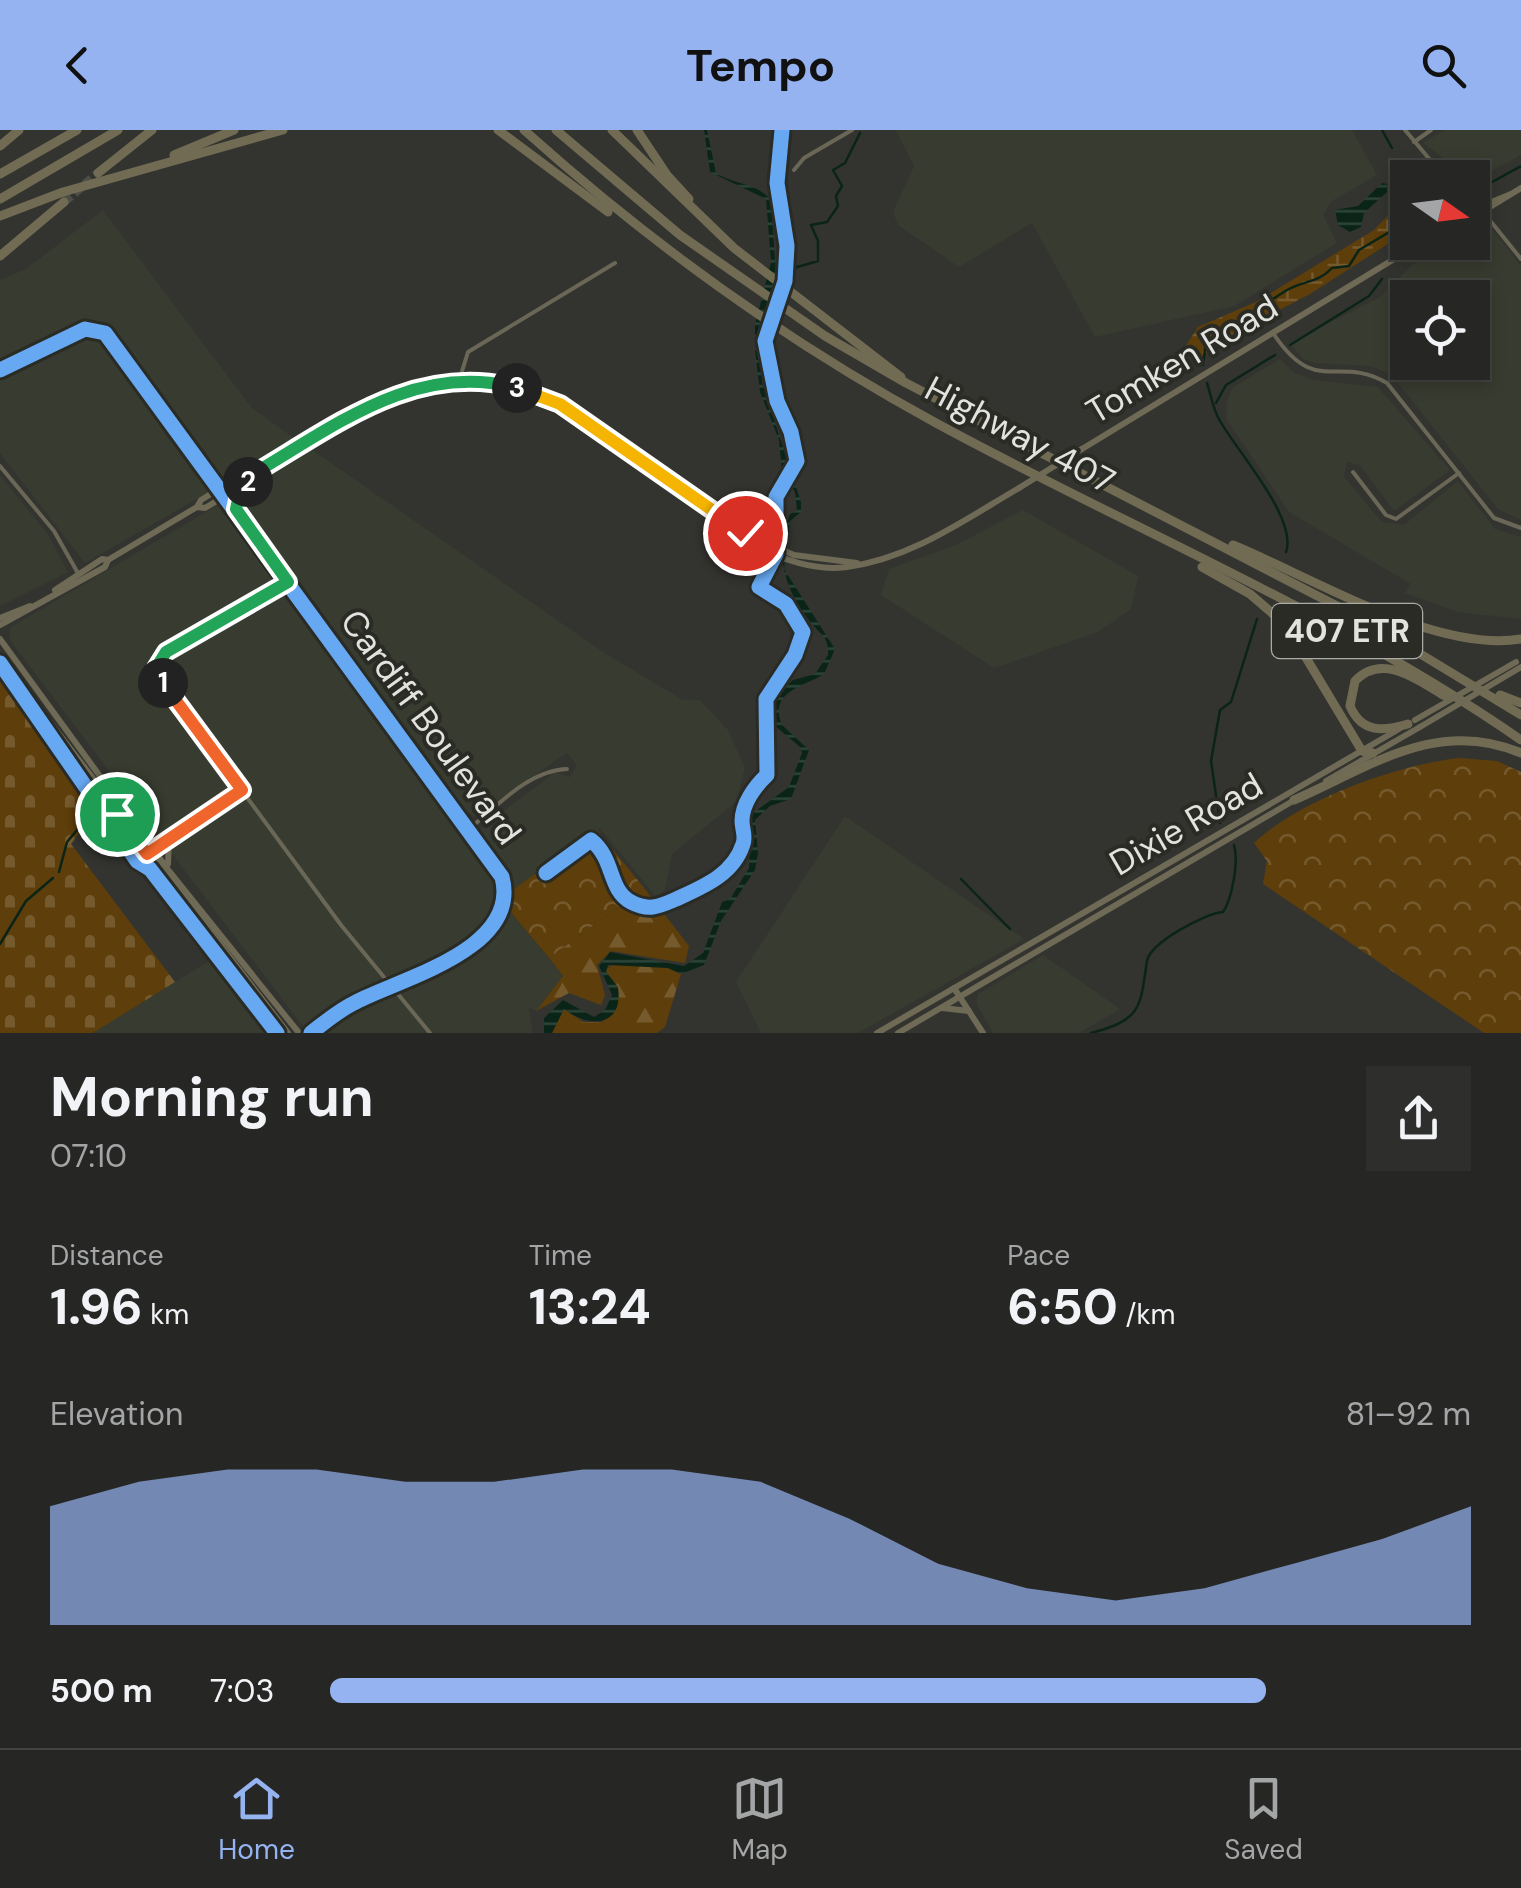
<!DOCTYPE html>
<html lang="en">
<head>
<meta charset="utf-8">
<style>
  body { margin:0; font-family:"DM Sans",sans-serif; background:#2e2f2c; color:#f1f3f6; height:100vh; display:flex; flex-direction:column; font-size:38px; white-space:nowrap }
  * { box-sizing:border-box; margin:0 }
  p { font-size:32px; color:#a4a5a6 }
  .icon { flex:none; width:55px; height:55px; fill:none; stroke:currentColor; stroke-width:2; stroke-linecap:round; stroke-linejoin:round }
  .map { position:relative; height:903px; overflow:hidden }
  .drawer { display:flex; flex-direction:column; background:#262724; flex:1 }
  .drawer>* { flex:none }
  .needle { width:65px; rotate:104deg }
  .buttons { position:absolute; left:1390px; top:30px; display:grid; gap:20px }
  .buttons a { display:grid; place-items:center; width:100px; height:100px; border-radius:0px; background:#262724; box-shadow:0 5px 15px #0003,0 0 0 2px #424441; font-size:50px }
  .pin { position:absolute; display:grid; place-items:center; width:85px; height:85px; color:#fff; margin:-42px; border:5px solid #fff; border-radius:50%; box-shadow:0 2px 10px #0007 }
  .km { position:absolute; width:50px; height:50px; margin:-25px; border-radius:50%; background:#222; color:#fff; font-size:28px; line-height:50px; text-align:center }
  .round { display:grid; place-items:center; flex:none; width:105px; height:105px; border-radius:0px; background:#2e2f2c }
  .head { display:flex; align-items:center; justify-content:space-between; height:170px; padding:0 50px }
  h1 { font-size:55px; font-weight:700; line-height:75px }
  .stats { display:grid; grid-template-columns:repeat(3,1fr); gap:15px; height:170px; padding:10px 50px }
  .stats div { display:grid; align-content:center }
  .stats b { font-size:50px; font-weight:700 }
  .stats small { font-size:28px; font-weight:400 }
  .stats p { font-size:28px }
  .chart { height:280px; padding:20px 50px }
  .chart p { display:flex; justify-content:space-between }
  .chart svg { width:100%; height:180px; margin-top:10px; fill:#95b2f1; opacity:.7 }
  ul { padding:0 50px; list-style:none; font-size:32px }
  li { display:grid; grid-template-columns:160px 120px 1fr; align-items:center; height:75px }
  li i { height:25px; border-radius:12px; background:#95b2f1 }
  header { display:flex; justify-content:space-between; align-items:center; height:130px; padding:0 50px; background:#95b2f1; color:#111; font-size:45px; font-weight:700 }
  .tab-bar { display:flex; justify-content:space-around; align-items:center; height:140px; border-top:2px solid #424441; background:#262724; font-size:28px; color:#a4a5a6 }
  .tab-bar a { display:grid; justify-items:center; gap:5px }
  .tab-bar .selected { color:#95b2f1 }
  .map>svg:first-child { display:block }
  .built { fill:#383b2f; fill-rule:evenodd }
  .forest { fill:url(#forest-firs) }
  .wetland { fill:url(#wetland-marsh) }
  .cemetery { fill:url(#cemetery-stones) }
  .park { fill:url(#park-crowns) }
  .water { fill:url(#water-rules) }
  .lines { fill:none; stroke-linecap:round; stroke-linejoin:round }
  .stream { stroke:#0a2418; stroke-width:2.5 }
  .highway-tunnel { stroke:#4d4e4a; stroke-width:9; stroke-dasharray:9 4.5; stroke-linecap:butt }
  .street { stroke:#6b6757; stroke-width:4 }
  .secondary { stroke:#6f6a55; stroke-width:6 }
  .highway { stroke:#716b53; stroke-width:9 }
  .secondary-bridge { stroke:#6f6a55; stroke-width:6 }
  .cycleway-casing { stroke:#2a2b25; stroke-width:21 }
  .cycleway { stroke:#66a8f1; stroke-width:15 }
  .split-1-casing { stroke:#fff; stroke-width:20 }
  .split-2-casing { stroke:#fff; stroke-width:20 }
  .split-3-casing { stroke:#fff; stroke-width:20 }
  .split-4-casing { stroke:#fff; stroke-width:20 }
  .split-1 { stroke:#f0652b; stroke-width:12 }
  .split-2 { stroke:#22a559; stroke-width:12 }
  .split-3 { stroke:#22a559; stroke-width:12 }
  .split-4 { stroke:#f5b400; stroke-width:12 }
  .labels { text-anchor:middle; stroke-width:8; stroke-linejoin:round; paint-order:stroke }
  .shield { fill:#2a2b25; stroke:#abaca7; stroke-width:2.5 }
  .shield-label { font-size:32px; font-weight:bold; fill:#e2e3df }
  .street-label { font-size:35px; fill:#e2e3df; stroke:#2a2b25 }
</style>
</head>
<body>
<header><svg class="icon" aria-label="back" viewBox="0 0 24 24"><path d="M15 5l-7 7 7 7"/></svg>Tempo<svg class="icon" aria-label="search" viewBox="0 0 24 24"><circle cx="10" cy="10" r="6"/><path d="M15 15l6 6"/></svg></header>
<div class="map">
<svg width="1521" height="903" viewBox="0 0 1521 903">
  <defs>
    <pattern id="forest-firs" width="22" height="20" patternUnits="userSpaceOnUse" patternTransform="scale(2.5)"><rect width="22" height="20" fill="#5e3e0a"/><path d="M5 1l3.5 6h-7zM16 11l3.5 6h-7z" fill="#755a2d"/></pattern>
    <pattern id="wetland-marsh" width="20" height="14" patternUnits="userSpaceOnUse" patternTransform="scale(2.5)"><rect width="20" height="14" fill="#5e3e0a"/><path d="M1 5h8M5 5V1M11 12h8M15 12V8" fill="none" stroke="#755a2d"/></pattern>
    <pattern id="cemetery-stones" width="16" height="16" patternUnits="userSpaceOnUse" patternTransform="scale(2.5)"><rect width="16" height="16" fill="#5e3e0a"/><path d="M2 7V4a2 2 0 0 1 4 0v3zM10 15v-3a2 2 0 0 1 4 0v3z" fill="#755a2d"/></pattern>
    <pattern id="park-crowns" width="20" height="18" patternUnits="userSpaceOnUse" patternTransform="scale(2.5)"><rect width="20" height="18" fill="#5e3e0a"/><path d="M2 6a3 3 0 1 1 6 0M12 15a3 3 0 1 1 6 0" fill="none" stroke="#755a2d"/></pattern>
    <pattern id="water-rules" width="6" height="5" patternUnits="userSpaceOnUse" patternTransform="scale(2.5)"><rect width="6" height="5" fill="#0a2418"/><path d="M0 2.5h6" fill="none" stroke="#2d4439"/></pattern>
  </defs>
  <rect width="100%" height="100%" fill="#333430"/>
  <g class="built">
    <path d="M896,0H1352L1377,45L1332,71L1323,85L1337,113L1234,176L1095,207L1032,93L959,137L898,95L893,82L914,36Z"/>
    <path d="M1445,0H1521V25L1473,51L1423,13Z"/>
    <path d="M103,80L251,277L298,311L224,350L110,198L97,191L85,190L0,231V150L26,139Z"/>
    <path d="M1480,90H1485L1521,136V390L1498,379L1391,244L1370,236L1316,233L1303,229L1290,213L1380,167L1412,135L1446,113L1472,112L1473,95ZM1408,168H1472V232H1408Z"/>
    <path d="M88,202L101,205L211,352L209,362L85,433L0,323V244Z"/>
    <path d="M1280,229L1293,242L1314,250L1378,257L1450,340L1394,381L1360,335L1347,332L1344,347L1382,392L1404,395L1458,351L1495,399L1521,407V489L1458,482L1405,463L1411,454L1289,382L1227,290L1226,274L1232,258Z"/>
    <path d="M311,319L603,522L683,570H700L728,600L745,638L736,672L672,724L665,759L657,768L600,698L511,761L507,741L480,699L555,642L570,647L577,636L567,623L474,687L461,676L240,375L245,359Z"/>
    <path d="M0,345L47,403L68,442L0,476Z"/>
    <path d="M218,375L226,377L497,745V780L475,807L483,814L497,803L508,779L563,846L536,881L529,878L533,903H308L9,509L11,497Z"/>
    <path d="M1023,380L1138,446L1131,479L1098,502L994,538L881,465L889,439L956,415Z"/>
    <path d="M845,686L1024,809L858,903H761L736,852Z"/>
    <path d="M1043,825L1120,879L1079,903H993L976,873L978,864Z"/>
    <path d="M214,828L276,903H93L175,852Z"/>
  </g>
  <g class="forest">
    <path d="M644,758L689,816L685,833L611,821L597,835L605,865L601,875L569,863L536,881L563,846L549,828Z"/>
    <path d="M616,832L668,838L681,844L665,897L657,903H552L564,878L583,892H602L615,878L618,858L605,840Z"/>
  </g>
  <path class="wetland" d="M1410,33L1425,47L1408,48V101L1310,164L1216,213L1195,234L1185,217L1198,197L1256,172L1374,100L1403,70L1401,38Z"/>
  <path class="cemetery" d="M0,544L97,666L92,686L71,714L175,852L93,903H0Z"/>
  <g class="park">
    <path d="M1459,628L1497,631L1521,642V903H1484L1263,754L1267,731L1254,713C1301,669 1397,635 1459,628Z"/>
    <path d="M597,700L644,758L549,828L508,779L511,761Z"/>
  </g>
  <g class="water">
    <path d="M704,0H707L716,43C734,55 756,52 771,70L776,143L758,203L762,253L801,372V382L790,391L784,439L835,519L824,544C803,557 768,562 782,595L809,620L791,669L770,676L755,690L758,723L755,740L721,791L704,835L681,844L668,838L608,835L606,842L618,857C624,898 588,898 564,879L552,903H544V888L563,870L594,887L605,880L612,865L599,836L610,822L684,836L703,823L722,772L730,769L749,738L750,685L789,657L802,623L800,617L774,595L771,581L776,565L793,550L815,544L828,525C829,507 821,505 811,493C784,459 774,425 790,384L797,381L795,362L782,342L779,310L760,262L755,220V195L771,132L766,69L710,42Z"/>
    <path d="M1382,53L1387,54V62L1364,83L1361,97L1350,102L1338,95L1335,80L1358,76Z"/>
  </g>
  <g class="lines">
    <g class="stream">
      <path d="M1382,0L1392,18"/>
      <path d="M1402,32L1409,48"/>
      <path d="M1483,57L1521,36"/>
      <path d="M1394,119L1408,105"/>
      <path d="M787,140L818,131V111L811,95L827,92L838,76L836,66L842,56L833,40L845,33L860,3"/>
      <path d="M1290,215L1369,166L1382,149"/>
      <path d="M1203,235L1206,212C1238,199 1260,175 1289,159C1306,150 1318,153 1332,138L1349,136L1359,120L1408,91"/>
      <path d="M1207,253C1211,265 1213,280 1220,291C1237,321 1298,389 1286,422"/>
      <path d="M1216,273L1226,255L1275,225"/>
      <path d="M1220,693L1211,631L1220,580L1231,572L1257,489"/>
      <path d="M59,742L67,712L88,687L95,669"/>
      <path d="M961,749L1010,799"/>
      <path d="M0,814L26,771L53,748"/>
      <path d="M1091,903C1143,890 1140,876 1147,831C1150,813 1205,783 1223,782C1232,769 1239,731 1234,715"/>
    </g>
    <path class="highway-tunnel" d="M64,72L98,43"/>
    <g class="street">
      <path d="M1405,0L1431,31L1457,48"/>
      <path d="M1414,12L1431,0"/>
      <path d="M794,40L804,28L852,0"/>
      <path d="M1484,83L1521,129"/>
      <path d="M1273,203C1316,268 1337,224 1387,253L1494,388L1521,398"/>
      <path d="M0,240L85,199L105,203L502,747C521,819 402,848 356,872C339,880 325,892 311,903"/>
      <path d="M459,251L468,222L615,133"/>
      <path d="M0,336L54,401L79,445"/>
      <path d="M1353,342L1386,385L1396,389L1459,343"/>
      <path d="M288,451L165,522L158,531L159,548L341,795L430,903"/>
      <path d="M469,699C496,677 529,640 567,639"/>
      <path d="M155,719L242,660"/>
    </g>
    <g class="secondary">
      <path d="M1472,80L1511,64"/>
      <path d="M1472,88L1521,58"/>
      <path d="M1082,319L1422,112"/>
      <path d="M197,377L201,370L245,343L253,344"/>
      <path d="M236,379L241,358"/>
      <path d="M741,402L794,425L857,433"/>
      <path d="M55,460L102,429L108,430"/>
      <path d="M0,488L30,476"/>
      <path d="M0,495L105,437L108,430L197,377L205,378L250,351L253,344C313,309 373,261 444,252C607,231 714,454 847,437C912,428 964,390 1019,358"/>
      <path d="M0,509L169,741L299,903"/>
      <path d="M0,527L288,903"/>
      <path d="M1326,651L1420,597"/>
      <path d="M168,734L169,709"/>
      <path d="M954,858L983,903"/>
      <path d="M942,878L969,881"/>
      <path d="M317,903L323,893"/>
      <path d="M877,903L1399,599"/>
      <path d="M898,903L1298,668"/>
    </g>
    <g class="highway">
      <path d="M498,0L608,82"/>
      <path d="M524,0C651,114 785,211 936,293C1131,399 1338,483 1521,610"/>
      <path d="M556,0L680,105L825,206L906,253L1366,491L1521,585"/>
      <path d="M612,0L734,118L901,247"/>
      <path d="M637,0L667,45L689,69"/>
      <path d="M0,16L19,0"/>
      <path d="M174,25L234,0"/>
      <path d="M98,43L152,0"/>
      <path d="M0,44L77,0"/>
      <path d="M0,69L118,0"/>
      <path d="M0,86L63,62L283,0"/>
      <path d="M0,126L64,72"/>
      <path d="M1233,415C1313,448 1436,523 1521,509"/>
      <path d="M1202,437L1250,464L1287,496L1362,621L1373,623"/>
      <path d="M1500,565L1521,573"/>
      <path d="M1408,594C1384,601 1362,604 1350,576L1355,551C1382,522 1418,550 1445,566"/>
      <path d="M1294,670C1370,637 1437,587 1521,623"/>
    </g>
    <g class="secondary-bridge">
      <path d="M1019,358L1082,319"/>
      <path d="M1415,590L1516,532"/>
      <path d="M1420,597L1521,537"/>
    </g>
    <g class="cycleway-casing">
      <g id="cycleway">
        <path d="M0,240L85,199L105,203L502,747C521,819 402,848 356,872C339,880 325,892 311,903"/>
        <path d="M0,533L137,731L150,739L277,903"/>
        <path d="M546,743L591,710C615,729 608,760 631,772C648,781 658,777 674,770C700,758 733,746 743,714C746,706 742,699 742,691C742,674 755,656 767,645L766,569L795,525L803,502L786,474L759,457L776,424V367L797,331L791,302L777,271L765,211L785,151L787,116L777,53L782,0"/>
      </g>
    </g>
    <use href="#cycleway" class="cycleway"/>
  </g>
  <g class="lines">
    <g class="split-1-casing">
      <path id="split-1" d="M117,684L147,724L242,660L163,553"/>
    </g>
    <g class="split-2-casing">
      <path id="split-2" d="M163,553L156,538L166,522L288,452L236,379L241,356L248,352"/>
    </g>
    <g class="split-3-casing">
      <path id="split-3" d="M248,352L253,344C335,296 416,231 517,258"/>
    </g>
    <g class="split-4-casing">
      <path id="split-4" d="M517,258L560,274L745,403"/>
    </g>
    <use href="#split-1" class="split-1"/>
    <use href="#split-2" class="split-2"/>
    <use href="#split-3" class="split-3"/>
    <use href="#split-4" class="split-4"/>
  </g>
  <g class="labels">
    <rect class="shield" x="1272" y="474" width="150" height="54" rx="8"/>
    <g class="shield-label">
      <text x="1347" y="512">407 ETR</text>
    </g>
    <g class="street-label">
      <text transform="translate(1182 229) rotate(-31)" y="12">Tomken Road</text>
      <text transform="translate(1020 305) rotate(28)" y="12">Highway 407</text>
      <text transform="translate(431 597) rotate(54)" y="12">Cardiff Boulevard</text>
      <text transform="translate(1186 694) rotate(-30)" y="12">Dixie Road</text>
    </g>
  </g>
</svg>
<div class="buttons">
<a><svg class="needle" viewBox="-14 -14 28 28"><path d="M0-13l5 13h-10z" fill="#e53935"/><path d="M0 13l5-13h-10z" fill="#a4a5a6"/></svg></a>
<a><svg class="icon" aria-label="locate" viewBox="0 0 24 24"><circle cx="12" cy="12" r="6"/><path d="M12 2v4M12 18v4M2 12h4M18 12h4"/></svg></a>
</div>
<div class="pin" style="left:117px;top:684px;background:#1e9e55"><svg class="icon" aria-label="arrive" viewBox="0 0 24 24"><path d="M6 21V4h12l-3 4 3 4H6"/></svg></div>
<div class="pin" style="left:745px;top:403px;background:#d93025"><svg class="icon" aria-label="check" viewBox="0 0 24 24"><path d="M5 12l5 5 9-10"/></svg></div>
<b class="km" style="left:163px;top:553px">1</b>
<b class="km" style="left:248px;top:352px">2</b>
<b class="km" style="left:517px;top:258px">3</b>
</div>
<section class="drawer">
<div class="head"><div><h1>Morning run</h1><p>07:10</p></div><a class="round"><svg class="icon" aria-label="share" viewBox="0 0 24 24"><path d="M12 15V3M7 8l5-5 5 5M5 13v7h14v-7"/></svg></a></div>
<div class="stats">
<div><p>Distance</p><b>1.96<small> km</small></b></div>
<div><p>Time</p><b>13:24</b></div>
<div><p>Pace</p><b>6:50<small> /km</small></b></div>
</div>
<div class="chart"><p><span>Elevation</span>81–92 m</p>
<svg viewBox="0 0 160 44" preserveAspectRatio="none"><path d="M0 44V15L10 9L20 6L30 6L40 9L50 9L60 6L70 6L80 9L90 18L100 29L110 35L120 38L130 35L140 29L150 23L160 15V44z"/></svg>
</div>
<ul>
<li><b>500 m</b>7:03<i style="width:82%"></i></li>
</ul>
</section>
<nav class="tab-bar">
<a class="selected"><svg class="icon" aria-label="home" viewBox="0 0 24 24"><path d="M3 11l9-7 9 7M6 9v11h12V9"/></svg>Home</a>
<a><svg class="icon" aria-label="map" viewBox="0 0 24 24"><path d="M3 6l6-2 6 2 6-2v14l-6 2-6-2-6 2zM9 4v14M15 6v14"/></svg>Map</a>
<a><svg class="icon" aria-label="saved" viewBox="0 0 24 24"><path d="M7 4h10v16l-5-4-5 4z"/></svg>Saved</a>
</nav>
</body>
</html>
